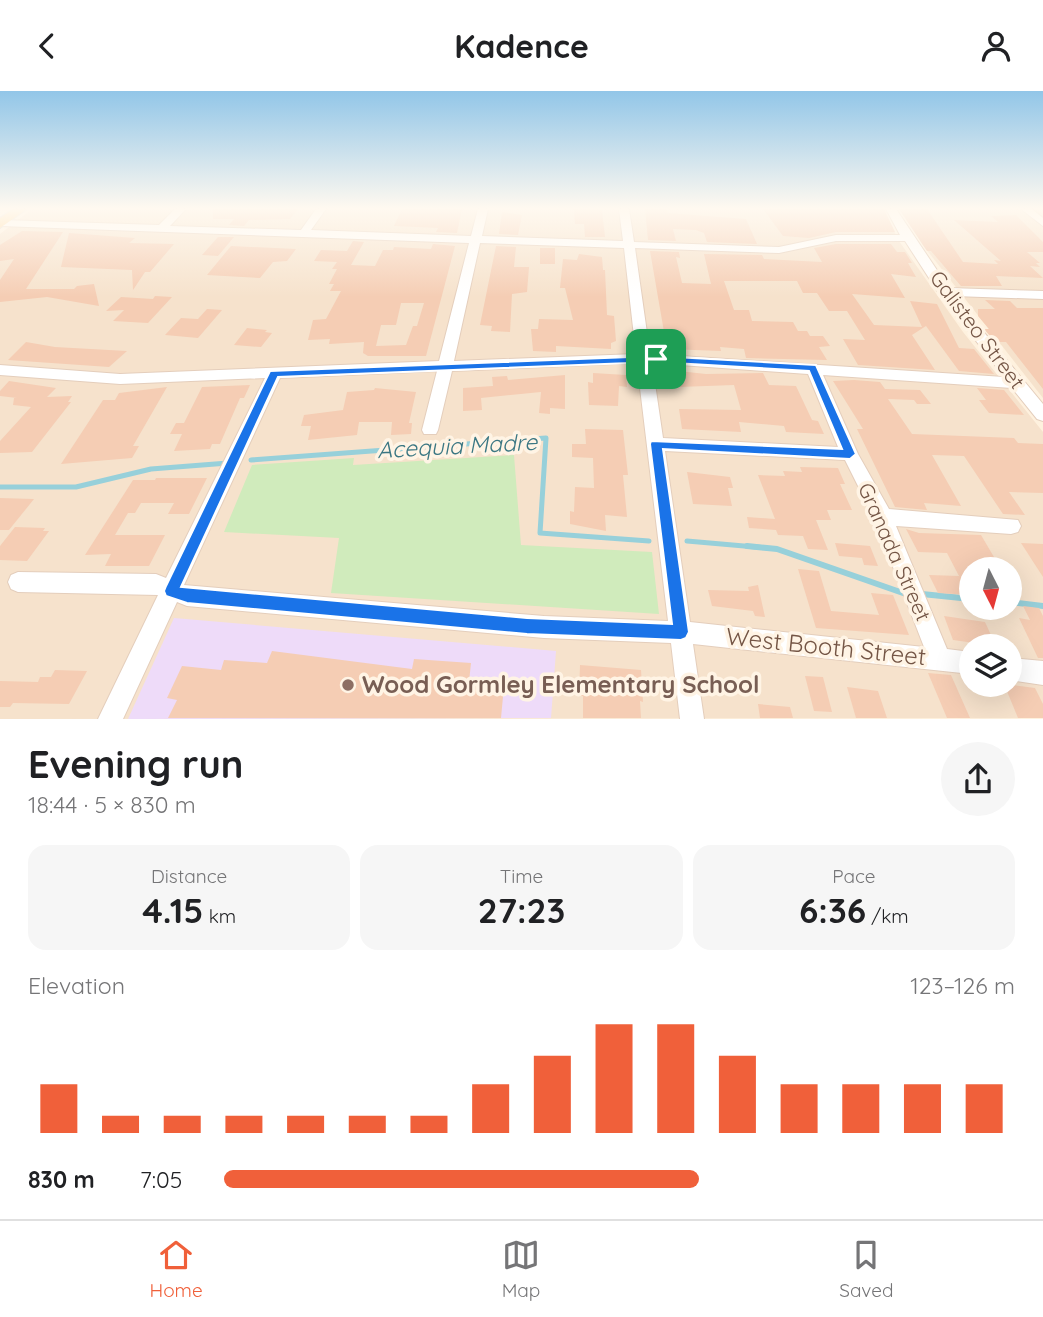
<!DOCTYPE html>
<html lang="en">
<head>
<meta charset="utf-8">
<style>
  body { margin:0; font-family:Quicksand,sans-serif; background:#f6f6f6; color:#202124; height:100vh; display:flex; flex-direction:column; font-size:26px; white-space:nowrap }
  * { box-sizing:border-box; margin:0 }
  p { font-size:23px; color:#757577 }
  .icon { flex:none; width:38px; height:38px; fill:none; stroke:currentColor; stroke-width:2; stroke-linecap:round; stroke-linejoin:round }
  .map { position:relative; height:628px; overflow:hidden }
  .drawer { display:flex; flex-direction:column; background:#fff; flex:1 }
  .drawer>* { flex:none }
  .needle { width:46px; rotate:174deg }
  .tools { position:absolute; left:959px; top:466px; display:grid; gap:14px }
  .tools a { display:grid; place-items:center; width:63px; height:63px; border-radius:50%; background:#fff; box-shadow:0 7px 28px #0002; font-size:35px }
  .pin { position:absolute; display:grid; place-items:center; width:60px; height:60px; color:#fff; margin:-30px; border-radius:14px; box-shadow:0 4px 10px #0006 }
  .round { display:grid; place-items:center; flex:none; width:74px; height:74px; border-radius:37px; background:#f6f6f6 }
  .summary { display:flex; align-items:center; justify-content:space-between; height:119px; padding:0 28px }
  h1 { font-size:38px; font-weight:800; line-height:52px }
  .figures { display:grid; grid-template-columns:repeat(3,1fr); gap:10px; height:119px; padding:7px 28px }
  .figures div { display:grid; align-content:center; border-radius:18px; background:#f6f6f6; text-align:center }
  .figures b { font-size:35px; font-weight:800 }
  .figures small { font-size:19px; font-weight:400 }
  .figures p { font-size:19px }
  .chart { height:196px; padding:14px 28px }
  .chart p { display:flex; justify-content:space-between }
  .chart svg { width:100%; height:126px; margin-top:7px; stroke:#f0603a; stroke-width:6 }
  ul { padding:0 28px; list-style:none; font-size:23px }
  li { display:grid; grid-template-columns:112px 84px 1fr; align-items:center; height:52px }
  li i { height:18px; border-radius:9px; background:#f0603a }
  header { display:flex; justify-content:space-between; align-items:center; height:91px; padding:0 28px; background:#fff; font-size:32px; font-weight:800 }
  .dock { display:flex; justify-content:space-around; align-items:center; height:98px; border-top:2px solid #e0e0e0; background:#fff; font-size:19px; color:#757577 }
  .dock a { display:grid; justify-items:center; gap:4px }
  .dock .current { color:#f0603a }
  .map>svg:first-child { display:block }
  .residential { fill:#f6e2cc; fill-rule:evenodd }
  .education { fill:#eedbf9 }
  .green { fill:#d0ebbc }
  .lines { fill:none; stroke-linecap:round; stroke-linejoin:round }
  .stream-far1 { stroke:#97d0da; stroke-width:5 }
  .stream { stroke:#97d0da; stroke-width:6 }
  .building { fill:#f5cdb4; fill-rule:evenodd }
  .minor-casing { stroke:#e4cebc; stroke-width:2 }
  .major-casing { stroke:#ded6d2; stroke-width:2 }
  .minor { fill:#fff; fill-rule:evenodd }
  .major { fill:#ffd693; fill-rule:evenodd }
  .route { fill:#1a73e8; stroke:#fff; stroke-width:2; fill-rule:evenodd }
  .education-dot { fill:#8d6e63; stroke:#fff4e5; stroke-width:2.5 }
  .labels { text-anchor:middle; stroke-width:7; stroke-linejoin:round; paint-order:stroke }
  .street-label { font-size:21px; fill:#745545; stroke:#fff4e5 }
  .water-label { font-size:23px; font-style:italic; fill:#3b7783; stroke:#fff4e5 }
  .near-street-label { font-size:24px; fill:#745545; stroke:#fff4e5 }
  .near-education-label { font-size:24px; font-weight:bold; fill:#785e54; stroke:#fff4e5; text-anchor:start }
</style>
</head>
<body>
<header><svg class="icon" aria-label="back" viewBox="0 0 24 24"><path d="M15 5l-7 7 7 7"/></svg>Kadence<svg class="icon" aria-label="person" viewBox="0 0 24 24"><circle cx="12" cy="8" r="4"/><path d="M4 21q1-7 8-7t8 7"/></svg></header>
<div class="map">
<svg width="1043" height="628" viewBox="0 0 1043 628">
  <rect width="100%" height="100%" fill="#fef1de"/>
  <g class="residential">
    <path d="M32,118H883L899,150L963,241L1043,341V627L0,628V143ZM971,478H1010V516H971ZM971,555H1010V593H971Z"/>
    <path d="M902,118H1043V307L922,153Z"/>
  </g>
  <path class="education" d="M174,527L556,560L551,627L128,628Z"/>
  <path class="green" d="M514,364L521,454L652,461L659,523L331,502L339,447L224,441L252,374L354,367L353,374Z"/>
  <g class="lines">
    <g class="stream-far1">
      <path d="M251,369L546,347L540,442L649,450"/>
      <path d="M0,396H76L151,378L228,372"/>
      <path d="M687,450L767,457"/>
    </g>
    <g class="stream">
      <path d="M747,455L777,458L903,502"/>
      <path d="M922,503L971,508"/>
      <path d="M1010,511L1043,515"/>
    </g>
  </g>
  <g class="building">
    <path d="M213,118H298L290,128L249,129L244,135L229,134L234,128H213Z"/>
    <path d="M402,118H462L457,142L436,141L438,137L394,135Z"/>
    <path d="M574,118L602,119L605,146H585L584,133H575Z"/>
    <path d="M645,118H667L668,122L746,128L757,153L707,151L704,142L696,139L673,138L676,150L648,149Z"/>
    <path d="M763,118H884L895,141H836L809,147L783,145Z"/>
    <path d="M899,118H927L963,171L998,173L994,169L1001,170L954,129L998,131L991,125L1016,124L1043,151V161H1027L1040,172H1036L1040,176L1030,175L1043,187L996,185L1002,195H961L931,160H927Z"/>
    <path d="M502,121L522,124L518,144L499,143Z"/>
    <path d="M22,140L63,141L26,198H74L77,195L94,193L99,215L47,206L0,211V189L14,168L0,170V154Z"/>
    <path d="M69,142L135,147L129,152L174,153L150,181H145L133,199L132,179L61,176Z"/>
    <path d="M218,146H234L218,165L202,164Z"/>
    <path d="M353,150L364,151L351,174L375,175L383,159H393L394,156L431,158L433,153L455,155L426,265H368L363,262L364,251L329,253L330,248L308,249L313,229L326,228L341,200H330L334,193H329L337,178H332L337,171L314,170L321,159L347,160ZM401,212H424L417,235H413L406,254L376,255L381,234H396Z"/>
    <path d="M836,153H891L897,161H905L912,172H908L916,186L891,183L905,207L852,203L874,234L922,236L910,210L937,213L959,257L974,258L994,283L959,280L926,235L912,244L935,279L858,274L843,248L865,249L847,220H829L817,202H803L797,190H724L734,219H749L752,230L793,231L798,240H807L810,245H823L830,255L819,256L827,269L746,267L744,258L720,256L721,260L667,258L650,160L679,161L680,167L676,166L682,192L711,193L704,163L762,164L764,168L822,171L814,157Z"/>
    <path d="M231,155L296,158L287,170L273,171L260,187L207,184Z"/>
    <path d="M496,155L516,156L514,176H529L527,201L512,203L510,241L491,240L492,235L480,234Z"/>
    <rect x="540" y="157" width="15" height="16"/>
    <path d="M579,163L602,166L603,179H605L607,224L614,225L616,250L611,252V258L556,255V261L533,260L531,238H538L539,228L573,229L565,197H560L563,168L577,169Z"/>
    <path d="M155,205L172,206L148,232L113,230L124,219L106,220L121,206L153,208Z"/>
    <path d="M985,209L1010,210L1017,217H1043V298L1006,251H995L984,238H989L978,225V218H995Z"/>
    <path d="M207,218L222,219L198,247L165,244L181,227L198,228Z"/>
    <path d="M247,237L267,239L265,241L272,242L261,256L234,254Z"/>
    <path d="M26,251L55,256L127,260L109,276L8,269Z"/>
    <path d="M669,279L706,283L763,282L769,294L796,295L812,329L818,330L824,343L786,341L784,335L739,331L741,341L682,338L679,318L741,319L734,294L679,296L677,290H672Z"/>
    <path d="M593,282L626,284L627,296L619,295L618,315L589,314L588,291L593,292Z"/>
    <path d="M565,284V318L550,317V323L539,322L541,301L481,307L482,319L463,320V297L493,295L492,286L507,285L508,289Z"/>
    <path d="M854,289L880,291L885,298L920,299L931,313H917L914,309L888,308L912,343L1014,347L1018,352L1043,353V402L1009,401L1025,424L1003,423L964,365L932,364L961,415L924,412L927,419L895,416L857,338H863L833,290Z"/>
    <path d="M9,290L56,297L47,306L72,305L68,311H71L32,361L0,362V350L31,316L13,314L14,307H17L0,305V300Z"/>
    <path d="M250,294L244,307H240L220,353H212L210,358L174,360L182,343H170L176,332H184L202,296Z"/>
    <path d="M167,296L133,355H139L132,367L61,373L103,309H115L119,302Z"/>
    <path d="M375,297L416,301L409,332H412L411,343L391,344L392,331H359L357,344L308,349L311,335H301L304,324L343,319L347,301L374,299Z"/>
    <path d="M977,297L1004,299L1024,324L989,322L979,309H986Z"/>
    <path d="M585,338L623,339L628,384H623L627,426L605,424L606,440L570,433V420L574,421L575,396L594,397L593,367L572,366V353H586Z"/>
    <path d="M800,376L838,377L845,393H840L852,419H827L831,429H816L828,459L808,458L803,445L778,444L776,439L749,437L747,426L775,428L758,384L785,385L783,380L802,381Z"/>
    <path d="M687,381L730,386L733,397H728L732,415L693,413Z"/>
    <path d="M156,387H207L189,423H168L174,412H141L135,422H128L115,444H165L149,475H105L111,463L85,464L133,389H155Z"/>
    <path d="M0,407L34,408L9,439H0Z"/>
    <path d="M15,436L45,437L43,440H49L27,470L0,469V455Z"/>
    <path d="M906,438L919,442L981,444L1001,478H971V486H963L971,504L938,502L929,484L959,485L947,462L918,461Z"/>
    <path d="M835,452L870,455L878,475L864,474L862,467L839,465Z"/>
    <path d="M1021,452L1043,453V486Z"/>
    <path d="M798,478L819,480L831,520L879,524L871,502L893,504L909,544L816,537Z"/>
    <path d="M758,494L765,526L755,525L753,520L712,515L708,499L749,500L748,496Z"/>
    <path d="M1023,515L1039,517L1043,525V567H1038L1019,527L1030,529Z"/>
    <path d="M944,525L985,531L996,555L953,549Z"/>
    <path d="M272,560L412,578L414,568L471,572L469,591L504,595L501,627H168L177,609L167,607L182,575L221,579L224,569L267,572Z"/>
    <path d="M580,574L641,579L643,611L640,610L641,627H583V605H579Z"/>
    <path d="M55,579L87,580L69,613L13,612L10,616H0V590L38,591L40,586H51Z"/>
    <path d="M928,582L951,584L970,627H947Z"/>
    <path d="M805,585L823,586L832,621L814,620Z"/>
    <path d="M1004,593L1035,597L1043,613V627H1018Z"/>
    <path d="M847,596L878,600L887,627H856Z"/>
    <path d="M758,613L790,616L793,627H760Z"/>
  </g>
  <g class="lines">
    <g class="minor-casing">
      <g id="minor">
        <path d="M175,118H186L170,135L301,139L316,118H326L311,139L471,145L478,118H488L482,145L623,150L619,118H629L634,151L779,156L836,144H900L886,118H896L949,197L1043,200V208L954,205L1043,313V330L1037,328L1012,297L823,284L858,363L889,418L1018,429L1021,435L1018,441L1011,443L896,435L947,558L971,561V583L693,553L704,628H680L671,552L544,547L187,515L177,511L123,628H98L158,504L18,501L11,498L8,491L11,484L18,481L156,483L166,487L265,287L120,293L0,284V274L120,283L439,270L469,152L0,135L2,129L159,134ZM836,150H905L938,201L1004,286L650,263L635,157L779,162ZM480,152L624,157L636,263L454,270ZM637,272L668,530L544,525L184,494L280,287L437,280L422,339L424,343H436L438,339L452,280ZM652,272L808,283L838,356L663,347ZM665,360L845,369L874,427L924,556L690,531Z"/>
        <path d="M1021,118H1032L1043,127V135Z"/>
        <path d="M1010,567L1043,570V594L1010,589Z"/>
      </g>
    </g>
    <g class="major-casing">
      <path id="major" d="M13,118H27L0,137V127Z"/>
    </g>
    <use href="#minor" class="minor"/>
    <use href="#major" class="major"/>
  </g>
  <linearGradient id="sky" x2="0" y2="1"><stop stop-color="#92c6e8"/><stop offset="0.57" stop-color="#fff9f0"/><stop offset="1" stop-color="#fff9f0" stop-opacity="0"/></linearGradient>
  <rect width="1043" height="206" fill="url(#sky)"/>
  <path class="route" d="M656,265L816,274L856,363L850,368L663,358L689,541L686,547L681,549L527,543L187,512L166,505L164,500L166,495L270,280ZM656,271L809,280L842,358L651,350L650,353L672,533L527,527L181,496L278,286Z"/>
  <circle class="education-dot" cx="348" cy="594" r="7"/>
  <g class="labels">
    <g class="street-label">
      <text transform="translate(977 239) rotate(53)" y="7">Galisteo Street</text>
      <text transform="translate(894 461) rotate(66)" y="7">Granada Street</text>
    </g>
    <g class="water-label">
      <text transform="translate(457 355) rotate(-3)" y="8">Acequia Madre</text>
    </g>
    <g class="near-street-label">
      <text transform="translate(826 556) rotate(6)" y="8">West Booth Street</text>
    </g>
    <g class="near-education-label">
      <text x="362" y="602">Wood Gormley Elementary School</text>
    </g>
  </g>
</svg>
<div class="tools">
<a><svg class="needle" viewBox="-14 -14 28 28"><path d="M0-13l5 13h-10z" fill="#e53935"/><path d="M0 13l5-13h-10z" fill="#757577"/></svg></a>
<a><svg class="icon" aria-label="layers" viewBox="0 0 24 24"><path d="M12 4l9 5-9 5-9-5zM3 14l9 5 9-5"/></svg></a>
</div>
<div class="pin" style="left:656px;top:268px;background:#1e9e55"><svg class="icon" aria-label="arrive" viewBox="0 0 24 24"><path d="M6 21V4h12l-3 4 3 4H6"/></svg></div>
</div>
<section class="drawer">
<div class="summary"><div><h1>Evening run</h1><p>18:44 · 5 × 830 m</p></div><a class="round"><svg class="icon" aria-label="share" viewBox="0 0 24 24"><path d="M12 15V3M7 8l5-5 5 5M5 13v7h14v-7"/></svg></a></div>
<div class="figures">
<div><p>Distance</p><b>4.15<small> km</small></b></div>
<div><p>Time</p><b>27:23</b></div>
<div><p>Pace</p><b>6:36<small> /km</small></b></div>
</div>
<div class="chart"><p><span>Elevation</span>123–126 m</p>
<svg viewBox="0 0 160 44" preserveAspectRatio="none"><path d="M5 44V27M15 44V38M25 44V38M35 44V38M45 44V38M55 44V38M65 44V38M75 44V27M85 44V17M95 44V6M105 44V6M115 44V17M125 44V27M135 44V27M145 44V27M155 44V27"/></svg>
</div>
<ul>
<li><b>830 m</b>7:05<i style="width:60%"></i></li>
</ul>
</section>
<nav class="dock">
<a class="current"><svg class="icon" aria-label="home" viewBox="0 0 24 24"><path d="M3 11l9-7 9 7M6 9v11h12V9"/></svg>Home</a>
<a><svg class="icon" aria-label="map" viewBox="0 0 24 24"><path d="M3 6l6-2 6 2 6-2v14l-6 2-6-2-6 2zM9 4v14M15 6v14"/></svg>Map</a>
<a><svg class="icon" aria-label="saved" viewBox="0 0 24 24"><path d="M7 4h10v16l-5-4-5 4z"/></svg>Saved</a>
</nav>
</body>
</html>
